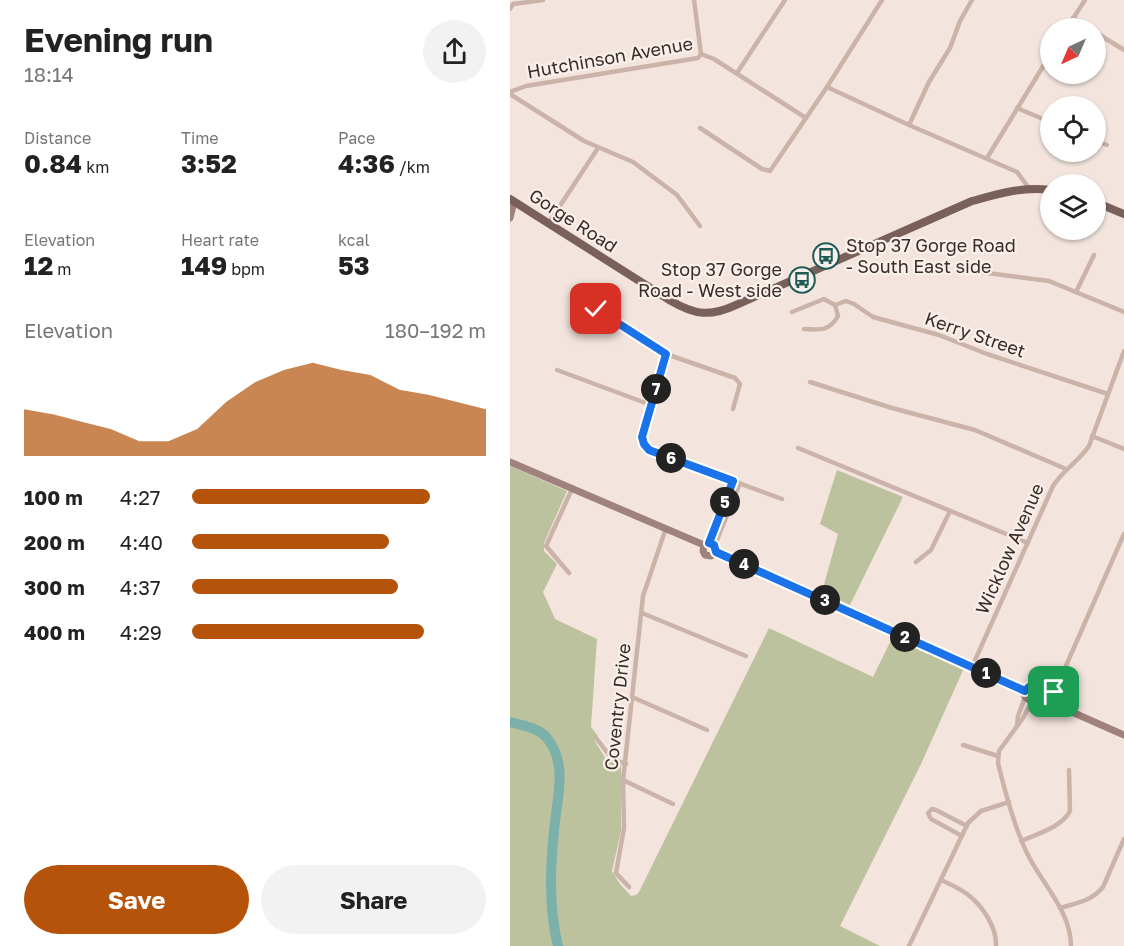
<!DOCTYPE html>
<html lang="en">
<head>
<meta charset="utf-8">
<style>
  body { margin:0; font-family:"Golos Text",sans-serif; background:#f2f2f2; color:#222; height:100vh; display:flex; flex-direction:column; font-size:22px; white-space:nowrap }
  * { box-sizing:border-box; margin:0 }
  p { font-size:20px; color:#767676 }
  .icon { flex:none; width:33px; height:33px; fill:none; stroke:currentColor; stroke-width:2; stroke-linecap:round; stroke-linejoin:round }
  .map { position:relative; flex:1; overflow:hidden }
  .sheet { display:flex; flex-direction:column; background:#fff; width:510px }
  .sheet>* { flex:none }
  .needle { width:39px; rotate:224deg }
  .tools { position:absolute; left:530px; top:18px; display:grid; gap:12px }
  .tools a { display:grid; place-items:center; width:66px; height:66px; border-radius:50%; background:#fff; box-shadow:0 2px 4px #0004; font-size:30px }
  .pin { position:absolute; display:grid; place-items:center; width:51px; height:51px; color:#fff; margin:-26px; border-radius:12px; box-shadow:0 3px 9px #0006 }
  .km { position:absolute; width:30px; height:30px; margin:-15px; border-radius:50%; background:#222; color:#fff; font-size:16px; line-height:30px; text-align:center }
  .round { display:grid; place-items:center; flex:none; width:63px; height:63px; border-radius:32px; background:#f2f2f2 }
  .head { display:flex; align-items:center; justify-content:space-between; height:102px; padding:0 24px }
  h1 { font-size:33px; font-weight:700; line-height:45px }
  .metrics { display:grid; grid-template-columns:repeat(3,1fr); gap:9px; height:102px; padding:6px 24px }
  .metrics div { display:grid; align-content:center }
  .metrics b { font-size:26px; font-weight:700 }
  .metrics small { font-size:16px; font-weight:400 }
  .metrics p { font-size:16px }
  .chart { height:168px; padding:12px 24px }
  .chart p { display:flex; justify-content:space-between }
  .chart svg { width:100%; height:108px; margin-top:6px; fill:#b45309; opacity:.7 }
  .action { display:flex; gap:12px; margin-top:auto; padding:12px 24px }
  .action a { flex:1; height:69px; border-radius:36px; background:#b45309; color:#fff; font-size:24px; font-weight:700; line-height:69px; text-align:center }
  .action a+a { background:#f2f2f2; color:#222 }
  ul { padding:0 24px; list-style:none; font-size:20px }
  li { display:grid; grid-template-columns:96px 72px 1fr; align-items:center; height:45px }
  li i { height:15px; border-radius:8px; background:#b45309 }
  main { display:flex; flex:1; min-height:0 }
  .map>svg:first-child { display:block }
  .green { fill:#bcc29d }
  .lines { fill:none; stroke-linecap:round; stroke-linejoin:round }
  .river { stroke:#7cb0aa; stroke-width:10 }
  .street { stroke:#cbb3a9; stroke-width:4.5 }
  .secondary { stroke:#9f827b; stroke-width:7 }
  .primary { stroke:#7a605a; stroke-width:8 }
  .route-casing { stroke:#fff; stroke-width:12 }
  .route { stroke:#1a73e8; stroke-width:8 }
  .labels { text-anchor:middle; stroke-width:4.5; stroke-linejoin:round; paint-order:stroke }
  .street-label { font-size:18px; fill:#382c29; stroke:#faf0eb }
  .poi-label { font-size:18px; fill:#382c29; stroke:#faf0eb; text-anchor:start }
</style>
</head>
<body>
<main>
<section class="sheet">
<div class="head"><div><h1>Evening run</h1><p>18:14</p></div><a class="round"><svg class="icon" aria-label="share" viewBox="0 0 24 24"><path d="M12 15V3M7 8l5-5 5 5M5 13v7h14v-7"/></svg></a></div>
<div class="metrics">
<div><p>Distance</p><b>0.84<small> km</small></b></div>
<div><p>Time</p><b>3:52</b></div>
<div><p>Pace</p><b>4:36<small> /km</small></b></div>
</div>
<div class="metrics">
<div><p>Elevation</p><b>12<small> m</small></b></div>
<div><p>Heart rate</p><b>149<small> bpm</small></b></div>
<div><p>kcal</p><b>53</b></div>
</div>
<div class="chart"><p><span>Elevation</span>180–192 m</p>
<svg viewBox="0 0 160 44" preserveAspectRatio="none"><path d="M0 44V25L10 27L20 30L30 33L40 38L50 38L60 33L70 22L80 14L90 9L100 6L110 9L120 11L130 17L140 19L150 22L160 25V44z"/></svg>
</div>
<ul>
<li><b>100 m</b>4:27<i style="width:81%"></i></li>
<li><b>200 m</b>4:40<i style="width:67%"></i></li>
<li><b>300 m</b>4:37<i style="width:70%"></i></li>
<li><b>400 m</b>4:29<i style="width:79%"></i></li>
</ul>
<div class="action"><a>Save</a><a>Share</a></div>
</section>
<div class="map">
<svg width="614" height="946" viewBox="0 0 614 946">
  <rect width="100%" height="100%" fill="#f3e5de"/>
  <g class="green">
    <path d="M0,466L57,491L34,543V551L47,564L33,592L45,619L87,639L81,727L88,736L84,740L96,759L111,765V831L102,871L110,884L121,896L126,895L129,892L259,628L363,677L383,636L454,668L411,764L330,926L370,946H0Z"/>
    <path d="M327,470L393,497L340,605L312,592L328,534L310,524Z"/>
  </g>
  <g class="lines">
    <path class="river" d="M0,722C12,725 29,728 37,738C59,765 46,801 44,832C40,868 39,910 48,946"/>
    <g class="street">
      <path d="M184,0L191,54"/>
      <path d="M0,9L3,4L33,0"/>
      <path d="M563,18L579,28"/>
      <path d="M557,28L575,0"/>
      <path d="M585,32L614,50"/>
      <path d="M227,73L275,0"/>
      <path d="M317,87L399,125L507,172L519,188"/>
      <path d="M0,92L16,86L188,58L191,54L204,59L296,118"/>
      <path d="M0,94L74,141L123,162L167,195L190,226"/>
      <path d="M507,108L540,122"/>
      <path d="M399,125L419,82L440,48L450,21L462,0"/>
      <path d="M190,128L252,169L260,171L317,87L372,0"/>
      <path d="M585,140L597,145"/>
      <path d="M477,158L540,55"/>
      <path d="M38,224L88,148"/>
      <path d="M450,267L462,271L539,281L614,312"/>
      <path d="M566,292L584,255"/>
      <path d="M66,306L86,309L156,354L225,378L230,384L223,409"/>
      <path d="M282,312L314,299L325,305"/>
      <path d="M294,329C310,330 320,331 328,316L325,305L336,301L344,304L363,317L429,335L477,354L598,394"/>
      <path d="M156,354L132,437L134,444L139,450L272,499"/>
      <path d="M47,370L141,405"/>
      <path d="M300,382L382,408L465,430L556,469"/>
      <path d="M582,436L614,449"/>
      <path d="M288,448L518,543"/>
      <path d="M199,543L223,481"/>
      <path d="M205,545L230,483"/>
      <path d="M406,562L421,550L440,511"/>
      <path d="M59,573L36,546L62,489"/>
      <path d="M132,613L236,656"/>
      <path d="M462,667L543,486C553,470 569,461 579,446L614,351"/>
      <path d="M122,697L197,730"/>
      <path d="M522,701L513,718L489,751L488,763C495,792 503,823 516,851C530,882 561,910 561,946"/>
      <path d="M540,702L614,534"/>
      <path d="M507,726L508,716L515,697"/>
      <path d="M86,738L102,759L116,764"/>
      <path d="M453,745L488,756"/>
      <path d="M113,780L163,804"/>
      <path d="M452,836L421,819L418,813L422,809L426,810L457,826"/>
      <path d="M511,841C527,834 552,827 560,811L559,770"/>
      <path d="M431,880C440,884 449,888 457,894C472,905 487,927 486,946"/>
      <path d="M119,887L106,873L114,828L113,780L133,596L156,528"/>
      <path d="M550,908C566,903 582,901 593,887L614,839"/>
      <path d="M399,946L458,823L471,811L499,802"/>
    </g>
    <g class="secondary">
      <path d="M0,218L4,202"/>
      <path d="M0,462L194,545"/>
      <path d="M194,545L193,551L195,555L201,556L206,552"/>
      <path d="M194,545L203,543L206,547V552"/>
      <path d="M206,552L515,691"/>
      <path d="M515,691V697L519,700H524L528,697"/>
      <path d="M515,691L519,687H524L528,691V697"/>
      <path d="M528,697L614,735"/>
    </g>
    <g class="primary">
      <path d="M0,199L161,301C185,315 200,317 226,305L462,201C488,194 513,186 540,190"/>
      <path d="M585,202L614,214"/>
    </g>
  </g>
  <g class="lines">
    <g class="route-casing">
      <path id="route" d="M86,309L156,354L132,437L134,444L139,450L223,481L199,543L204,545L206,552L515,691L519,687H524L528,691V697L540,702L544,692"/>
    </g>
    <use href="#route" class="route"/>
  </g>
  <defs>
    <g id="bus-ring" transform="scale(1.35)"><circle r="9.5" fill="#faf0eb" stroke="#1e5b55" stroke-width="1.5"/><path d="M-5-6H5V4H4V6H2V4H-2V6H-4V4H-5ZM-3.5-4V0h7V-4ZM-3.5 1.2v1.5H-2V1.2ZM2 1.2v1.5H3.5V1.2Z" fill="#1e5b55"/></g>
  </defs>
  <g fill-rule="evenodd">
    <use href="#bus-ring" x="316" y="256"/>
    <use href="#bus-ring" x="292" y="280"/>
  </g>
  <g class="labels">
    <g class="street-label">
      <text transform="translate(100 58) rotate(-10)" y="6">Hutchinson Avenue</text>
      <text transform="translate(63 221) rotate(33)" y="6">Gorge Road</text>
      <text transform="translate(465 335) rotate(19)" y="6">Kerry Street</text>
      <text transform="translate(500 549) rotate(-66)" y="6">Wicklow Avenue</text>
      <text transform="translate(108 707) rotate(-84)" y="6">Coventry Drive</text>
    </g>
    <g class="poi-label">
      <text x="336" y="252">Stop 37 Gorge Road<tspan x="336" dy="21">- South East side</tspan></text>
      <text x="272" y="276" text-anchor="end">Stop 37 Gorge<tspan x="272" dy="21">Road - West side</tspan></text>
    </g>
  </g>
</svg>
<div class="tools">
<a><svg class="needle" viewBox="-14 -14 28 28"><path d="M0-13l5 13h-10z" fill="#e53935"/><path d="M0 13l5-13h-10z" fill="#767676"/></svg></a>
<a><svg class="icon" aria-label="locate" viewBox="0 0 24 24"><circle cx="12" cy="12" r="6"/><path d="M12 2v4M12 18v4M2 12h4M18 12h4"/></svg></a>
<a><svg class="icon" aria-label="layers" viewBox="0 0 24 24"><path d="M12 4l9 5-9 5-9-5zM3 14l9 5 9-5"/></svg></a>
</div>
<div class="pin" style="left:544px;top:692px;background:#1e9e55"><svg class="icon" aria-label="arrive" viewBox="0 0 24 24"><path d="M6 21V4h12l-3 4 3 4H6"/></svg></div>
<div class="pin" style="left:86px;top:309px;background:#d93025"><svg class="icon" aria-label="check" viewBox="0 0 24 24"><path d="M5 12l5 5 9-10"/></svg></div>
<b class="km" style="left:476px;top:673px">1</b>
<b class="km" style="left:395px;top:637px">2</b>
<b class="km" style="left:315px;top:600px">3</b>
<b class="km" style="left:234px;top:564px">4</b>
<b class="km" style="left:215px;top:502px">5</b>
<b class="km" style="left:161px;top:458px">6</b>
<b class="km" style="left:146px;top:389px">7</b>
</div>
</main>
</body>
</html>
